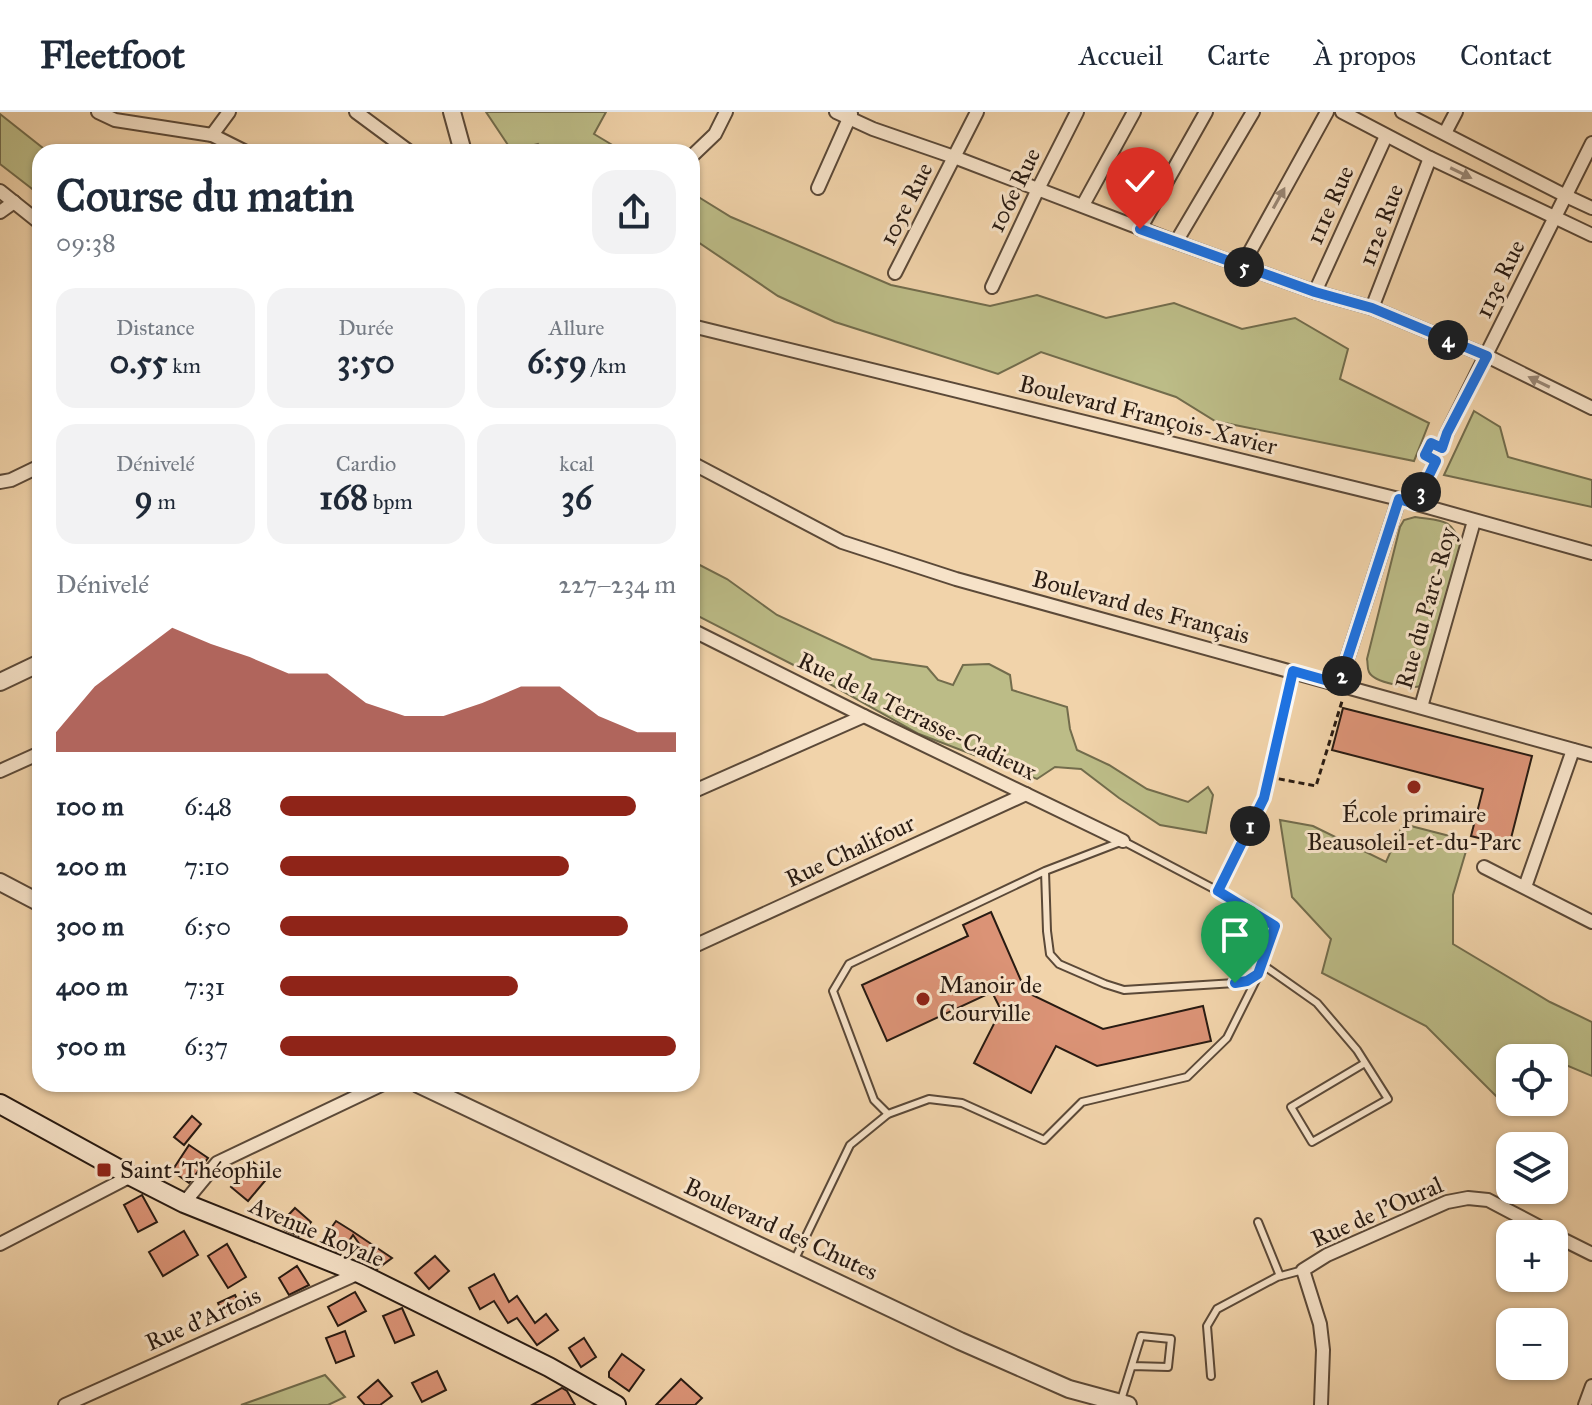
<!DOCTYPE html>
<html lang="fr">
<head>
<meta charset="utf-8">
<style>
  body { margin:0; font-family:"IM FELL Great Primer",serif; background:#f2f2f3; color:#1f2937; height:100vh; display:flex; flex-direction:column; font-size:30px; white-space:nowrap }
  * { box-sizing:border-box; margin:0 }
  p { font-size:26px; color:#747a83 }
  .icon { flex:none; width:44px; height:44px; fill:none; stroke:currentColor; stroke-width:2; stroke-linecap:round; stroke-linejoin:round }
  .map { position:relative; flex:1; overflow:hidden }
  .panel { position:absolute; left:32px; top:32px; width:668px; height:948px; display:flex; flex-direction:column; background:#fff; border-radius:24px; box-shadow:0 2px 6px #0004 }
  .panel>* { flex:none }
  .fabs { position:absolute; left:1496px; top:932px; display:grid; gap:16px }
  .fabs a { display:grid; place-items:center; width:72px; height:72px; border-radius:16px; background:#fff; box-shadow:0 2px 6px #0004; font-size:40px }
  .pin { position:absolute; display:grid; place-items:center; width:68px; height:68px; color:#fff; margin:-82px -34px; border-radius:50% 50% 50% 0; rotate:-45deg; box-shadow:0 0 8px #0007 }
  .pin .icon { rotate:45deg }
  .km { position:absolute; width:40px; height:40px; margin:-20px; border-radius:50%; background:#222; color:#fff; font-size:22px; line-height:40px; text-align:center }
  .round { display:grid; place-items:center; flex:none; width:84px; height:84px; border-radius:24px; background:#f2f2f3 }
  .overview { display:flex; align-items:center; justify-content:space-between; height:136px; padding:0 24px }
  h1 { font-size:44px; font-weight:800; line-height:60px }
  .stats { display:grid; grid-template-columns:repeat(3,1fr); gap:12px; height:136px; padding:8px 24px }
  .stats div { display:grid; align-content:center; border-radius:20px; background:#f2f2f3; text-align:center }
  .stats b { font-size:34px; font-weight:800 }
  .stats small { font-size:22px; font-weight:400 }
  .stats p { font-size:22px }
  .chart { height:224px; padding:16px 24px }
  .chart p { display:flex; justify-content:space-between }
  .chart svg { width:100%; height:144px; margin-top:8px; fill:#8f2418; opacity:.7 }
  ul { padding:0 24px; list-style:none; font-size:26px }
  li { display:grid; grid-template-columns:128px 96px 1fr; align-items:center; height:60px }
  li i { height:20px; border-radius:10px; background:#8f2418 }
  header { display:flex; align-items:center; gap:48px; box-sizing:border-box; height:112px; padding:0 40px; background:#fff; border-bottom:2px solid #e0e1e3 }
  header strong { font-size:38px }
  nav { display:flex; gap:44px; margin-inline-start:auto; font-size:28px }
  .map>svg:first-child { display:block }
  .green { fill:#bcbc87; stroke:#726c4c; stroke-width:2 }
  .building { fill:#db9376; stroke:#291b12; stroke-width:2 }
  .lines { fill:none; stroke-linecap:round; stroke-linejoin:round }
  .service-casing { stroke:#5b4938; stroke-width:10 }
  .minor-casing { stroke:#5b4938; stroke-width:16 }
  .tertiary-casing { stroke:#5b4938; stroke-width:20 }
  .secondary-casing { stroke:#291b12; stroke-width:22 }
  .path { stroke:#291b12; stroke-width:3; stroke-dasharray:6 4; stroke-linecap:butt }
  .service { stroke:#f6e2c8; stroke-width:6 }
  .minor { stroke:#f6e2c8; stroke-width:12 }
  .tertiary { stroke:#f6e2c8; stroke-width:16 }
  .secondary { stroke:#f6e2c8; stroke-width:18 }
  .oneway { fill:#9a8876 }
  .route-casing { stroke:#fff; stroke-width:16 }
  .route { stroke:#1a73e8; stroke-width:10 }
  .poi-dot { fill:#8f2418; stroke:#f6e2c8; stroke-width:3 }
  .labels { text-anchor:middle; stroke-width:6; stroke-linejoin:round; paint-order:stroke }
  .street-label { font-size:24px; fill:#291b12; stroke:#f6e2c8 }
  .poi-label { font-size:24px; fill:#291b12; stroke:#f6e2c8; text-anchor:start }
</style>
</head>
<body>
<header>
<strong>Fleetfoot</strong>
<nav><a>Accueil</a><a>Carte</a><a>À propos</a><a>Contact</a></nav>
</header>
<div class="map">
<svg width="1592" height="1293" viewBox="0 0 1592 1293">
  <rect width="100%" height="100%" fill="#f1d3aa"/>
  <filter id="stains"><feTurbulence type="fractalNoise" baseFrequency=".0025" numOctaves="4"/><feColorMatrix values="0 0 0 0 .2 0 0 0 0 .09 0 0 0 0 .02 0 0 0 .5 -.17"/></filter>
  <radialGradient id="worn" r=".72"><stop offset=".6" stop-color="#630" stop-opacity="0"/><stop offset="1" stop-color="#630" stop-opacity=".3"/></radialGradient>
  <g class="green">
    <path d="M486,0H606L594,22L624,40H544L538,32L512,39Z"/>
    <path d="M0,2L48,40H40V83L0,52Z"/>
    <path d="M692,81L731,105L891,173L990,194L1037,183L1106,206L1174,191L1242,217L1295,206L1348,237L1340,267L1429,311L1414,349L1215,309L1176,285L1041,240L998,262L835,210L778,184L692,126Z"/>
    <path d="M1474,299L1500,315L1508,345L1592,368V395L1444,363Z"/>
    <path d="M1415,405C1441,409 1451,405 1461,433L1428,558L1421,574C1411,577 1374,571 1369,560C1367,556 1368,551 1367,547L1400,415L1404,408Z"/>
    <path d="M692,449L727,467L777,503L872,547L927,555L938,568L953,573L963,553L989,552L1010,563L1012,578L1067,595L1070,617L1077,638L1109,653L1147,677L1188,690L1208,675L1213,683L1206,721L1160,713L1119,686L1081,657L1055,655L1037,667L919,622L817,565L692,501Z"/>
    <path d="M1280,708L1313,714L1386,750L1403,712L1469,729L1453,783V832L1550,890L1592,910V964L1554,948V946L1539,942L1535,946H1510V980L1502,990L1426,914L1322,861L1331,827L1292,785Z"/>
    <path d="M325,1263L345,1285L328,1293H241Z"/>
  </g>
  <g class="building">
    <path d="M1343,596L1532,644L1509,734L1471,724L1483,677L1332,638Z"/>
    <path d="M991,800L1026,880L1103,917L1203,894L1211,929L1097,954L1056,934L1031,981L974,951L1001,898L992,880L887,929L862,873L968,824L963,813Z"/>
    <path d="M192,1004L201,1012L184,1033L174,1025Z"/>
    <path d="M189,1033L208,1046L189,1071L172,1059Z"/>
    <path d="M253,1050L269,1064L248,1089L231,1075Z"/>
    <path d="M142,1083L157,1110L138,1120L124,1093Z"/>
    <path d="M295,1096L311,1110L299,1124L285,1118L279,1113Z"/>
    <path d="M336,1109L352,1119L392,1146L377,1157L353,1123L341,1141L337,1139L322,1129Z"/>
    <path d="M184,1119L198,1143L163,1164L149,1140Z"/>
    <path d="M227,1132L246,1165L228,1176L208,1144Z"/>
    <path d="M435,1144L449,1159L429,1177L415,1161Z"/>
    <path d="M297,1154L309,1173L289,1183L279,1166Z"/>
    <path d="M494,1162L509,1190L517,1184L535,1211L546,1202L558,1218L537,1233L517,1206L508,1211L494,1189L480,1197L469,1176Z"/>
    <path d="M355,1180L366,1199L338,1214L328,1195Z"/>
    <path d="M235,1183L242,1198L224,1206L218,1191Z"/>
    <path d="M402,1196L414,1223L395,1231L383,1204Z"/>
    <path d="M345,1219L354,1244L336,1251L326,1226Z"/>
    <path d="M584,1226L596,1245L581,1255L569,1236Z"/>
    <path d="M622,1242L644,1258L629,1279L609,1265V1260Z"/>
    <path d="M437,1259L446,1278L422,1290L412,1271Z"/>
    <path d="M681,1267L702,1286L695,1293H656Z"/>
    <path d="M378,1268L392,1284L380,1293H365L358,1285Z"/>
    <path d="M562,1276L567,1279L575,1293H532Z"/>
  </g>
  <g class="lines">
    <g class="service-casing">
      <g id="service">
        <path d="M1263,853L1317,891L1357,938L1388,987L1312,1030L1291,995L1365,951"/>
        <path d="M888,1002L874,988L833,879L849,852L1045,759L1123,729L1218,779L1275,814C1267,841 1267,865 1235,871L1124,878L1105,872L1059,852L1050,842L1047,819L1045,759"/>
        <path d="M1258,1110L1280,1164"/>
        <path d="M794,1149L850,1033L888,1002L929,987L962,991L1044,1028L1082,990L1187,965L1227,926L1258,864"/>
        <path d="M1211,1264L1207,1214L1217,1197L1277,1165L1303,1158"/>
        <path d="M1121,1288L1141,1224L1171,1227L1168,1255L1132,1254"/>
      </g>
    </g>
    <g class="minor-casing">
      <g id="minor">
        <path d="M98,0L115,8L212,23L246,40"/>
        <path d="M356,0L410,40"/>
        <path d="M836,0L873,17L954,45L1176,130L1315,180L1372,196L1487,244L1592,296"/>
        <path d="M1342,0L1430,46L1592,123"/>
        <path d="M1402,0L1566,84L1592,96"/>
        <path d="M1445,21L1456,0"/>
        <path d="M212,23L229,0"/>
        <path d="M692,44L715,22L726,0"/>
        <path d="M818,76L851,2"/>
        <path d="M0,79L40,111"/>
        <path d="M1083,93L1134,0"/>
        <path d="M0,100L14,90"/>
        <path d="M1140,117L1206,0"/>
        <path d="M1176,130L1253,0"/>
        <path d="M1242,154L1327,0"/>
        <path d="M895,161L977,0"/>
        <path d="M992,175L1038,77L1077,0"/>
        <path d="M1315,180L1386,24"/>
        <path d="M1372,196L1430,46"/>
        <path d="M692,214L1399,387L1592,441"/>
        <path d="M1447,321L1592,31"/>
        <path d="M692,351L842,430L956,467L1592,643"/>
        <path d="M0,370L11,368L40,354"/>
        <path d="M692,518L864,604L1123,729"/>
        <path d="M1339,572L1399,387"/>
        <path d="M1421,595L1474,409"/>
        <path d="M0,659L40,641"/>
        <path d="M692,680L864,604"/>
        <path d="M1484,755L1592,810"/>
        <path d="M1525,775L1573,638"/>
        <path d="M692,835L1026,682"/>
        <path d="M184,1091L217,1051L383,972"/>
        <path d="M1554,1123L1592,1142"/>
        <path d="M0,1132L131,1064"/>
        <path d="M65,1293L359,1161"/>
        <path d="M1321,1293L1323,1238L1320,1212L1303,1158L1327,1143L1447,1090L1468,1086L1488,1088L1553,1122"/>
        <path d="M1585,1293L1592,1274"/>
      </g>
    </g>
    <g class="tertiary-casing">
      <g id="tertiary">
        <path d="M452,0L463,40"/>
        <path d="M0,570L40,551"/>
        <path d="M0,770L40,791"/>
        <path d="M418,972L960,1229L1069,1277L1128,1293"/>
      </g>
    </g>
    <g class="secondary-casing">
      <path id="secondary" d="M0,992L131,1064L184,1091L359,1161L549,1255L616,1293"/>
    </g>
    <g class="path">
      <path d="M1421,381L1436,349L1425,343L1431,331L1442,336L1443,334"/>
      <path d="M1269,665L1316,674L1343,586"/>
      <path d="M1223,769L1264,686L1290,573"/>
    </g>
    <use href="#service" class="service"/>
    <use href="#minor" class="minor"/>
    <use href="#tertiary" class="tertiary"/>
    <use href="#secondary" class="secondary"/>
  </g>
  <defs><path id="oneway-solid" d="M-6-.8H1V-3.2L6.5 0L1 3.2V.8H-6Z" transform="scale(2)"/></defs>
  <g class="oneway">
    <use href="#oneway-solid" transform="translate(1461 61) rotate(26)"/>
    <use href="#oneway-solid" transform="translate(1279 86) rotate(-61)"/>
    <use href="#oneway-solid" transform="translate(1539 270) rotate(-154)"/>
  </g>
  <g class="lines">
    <g class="route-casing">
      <path id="route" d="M1140,117L1315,180L1372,196L1487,244L1447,321L1442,336L1431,331L1425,343L1436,349L1415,392L1399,387L1339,572L1293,559L1264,686L1218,779L1275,814L1258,862L1247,869L1235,871"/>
    </g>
    <use href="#route" class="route"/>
  </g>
  <g class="poi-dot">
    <circle cx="1414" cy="675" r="8"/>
    <circle cx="923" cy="887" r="8"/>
    <rect x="96" y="1050" width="16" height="16" rx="4"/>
  </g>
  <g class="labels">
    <g class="street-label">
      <text transform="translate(1014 78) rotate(-64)" y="8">106e Rue</text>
      <text transform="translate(906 92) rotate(-63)" y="8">105e Rue</text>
      <text transform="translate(1330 93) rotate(-66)" y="8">111e Rue</text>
      <text transform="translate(1381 113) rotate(-69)" y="8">112e Rue</text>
      <text transform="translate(1500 167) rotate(-64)" y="8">113e Rue</text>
      <text transform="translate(1148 303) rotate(14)" y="8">Boulevard François-Xavier</text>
      <text transform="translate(1141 495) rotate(15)" y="8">Boulevard des Français</text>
      <text transform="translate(1426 496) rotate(-74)" y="8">Rue du Parc-Roy</text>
      <text transform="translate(917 604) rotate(26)" y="8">Rue de la Terrasse-Cadieux</text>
      <text transform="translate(850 739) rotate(-25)" y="8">Rue Chalifour</text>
      <text transform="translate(1377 1100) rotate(-24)" y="8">Rue de l'Oural</text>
      <text transform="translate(781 1117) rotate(25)" y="8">Boulevard des Chutes</text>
      <text transform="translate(317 1120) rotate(23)" y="8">Avenue Royale</text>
      <text transform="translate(203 1207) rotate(-24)" y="8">Rue d'Artois</text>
    </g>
    <g class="poi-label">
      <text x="1414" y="710" text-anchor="middle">École primaire<tspan x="1414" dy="28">Beausoleil-et-du-Parc</tspan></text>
      <text x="939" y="881">Manoir de<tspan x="939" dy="28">Courville</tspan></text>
      <text x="120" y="1066">Saint-Théophile</text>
    </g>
  </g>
  <rect width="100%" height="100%" filter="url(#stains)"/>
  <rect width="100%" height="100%" fill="url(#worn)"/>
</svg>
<div class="fabs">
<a><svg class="icon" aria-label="locate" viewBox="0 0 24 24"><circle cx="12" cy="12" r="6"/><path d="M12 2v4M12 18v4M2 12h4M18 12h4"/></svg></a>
<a><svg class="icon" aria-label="layers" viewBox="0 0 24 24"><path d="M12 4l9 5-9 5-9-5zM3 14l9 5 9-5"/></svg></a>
<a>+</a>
<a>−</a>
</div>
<div class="pin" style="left:1235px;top:871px;background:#1e9e55"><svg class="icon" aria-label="arrive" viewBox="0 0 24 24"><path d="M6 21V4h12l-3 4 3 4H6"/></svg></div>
<div class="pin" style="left:1140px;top:117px;background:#d93025"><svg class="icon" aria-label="check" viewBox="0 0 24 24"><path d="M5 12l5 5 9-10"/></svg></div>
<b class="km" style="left:1250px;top:714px">1</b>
<b class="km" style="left:1342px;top:564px">2</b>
<b class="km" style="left:1421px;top:380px">3</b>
<b class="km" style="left:1448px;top:228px">4</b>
<b class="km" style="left:1244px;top:155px">5</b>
<section class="panel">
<div class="overview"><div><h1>Course du matin</h1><p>09:38</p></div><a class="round"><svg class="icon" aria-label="share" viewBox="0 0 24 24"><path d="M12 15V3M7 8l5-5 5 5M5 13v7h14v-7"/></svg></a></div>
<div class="stats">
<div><p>Distance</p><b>0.55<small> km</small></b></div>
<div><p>Durée</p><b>3:50</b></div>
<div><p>Allure</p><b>6:59<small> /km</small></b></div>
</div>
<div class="stats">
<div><p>Dénivelé</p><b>9<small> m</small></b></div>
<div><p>Cardio</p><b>168<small> bpm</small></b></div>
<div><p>kcal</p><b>36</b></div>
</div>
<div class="chart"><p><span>Dénivelé</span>227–234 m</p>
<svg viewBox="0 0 160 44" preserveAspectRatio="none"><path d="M0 44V38L10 24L20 15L30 6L40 11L50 15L60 20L70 20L80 29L90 33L100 33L110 29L120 24L130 24L140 33L150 38L160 38V44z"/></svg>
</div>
<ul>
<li><b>100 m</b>6:48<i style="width:90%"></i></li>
<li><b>200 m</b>7:10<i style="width:73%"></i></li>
<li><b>300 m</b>6:50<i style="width:88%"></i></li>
<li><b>400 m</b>7:31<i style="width:60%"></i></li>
<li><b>500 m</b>6:37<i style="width:100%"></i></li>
</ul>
</section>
</div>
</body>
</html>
